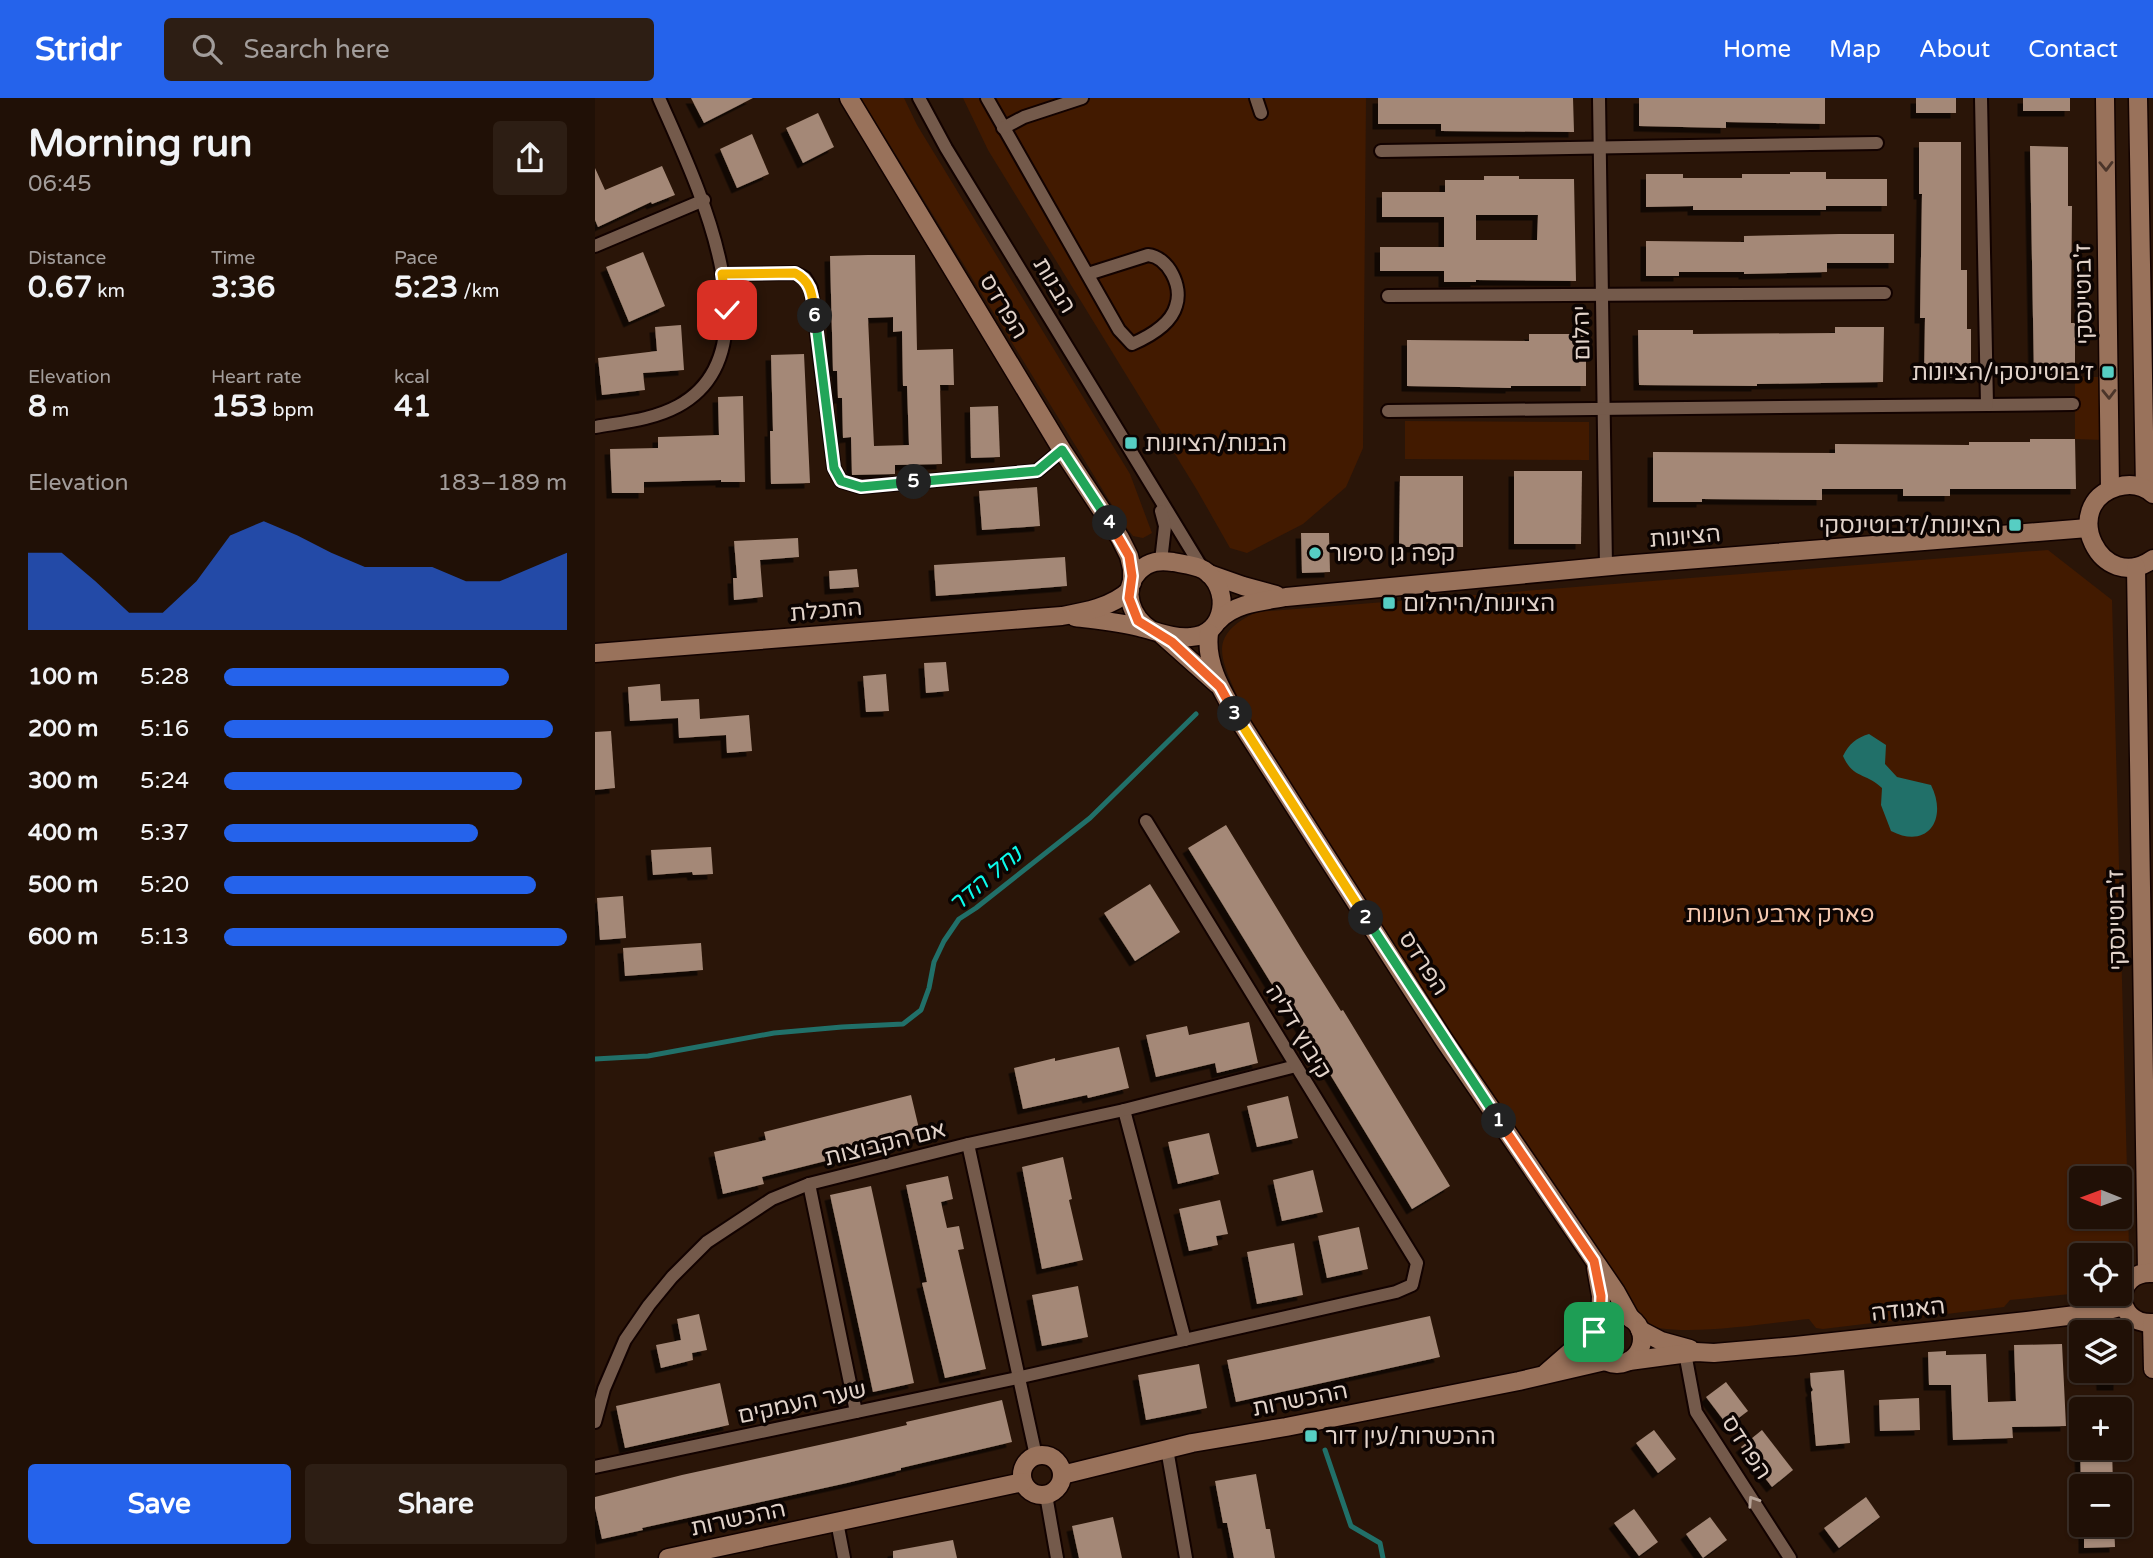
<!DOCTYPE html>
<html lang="en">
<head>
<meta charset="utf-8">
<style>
  body { margin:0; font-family:"Varela Round","Noto Sans Hebrew",sans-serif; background:#2d1e14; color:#f1f3f6; height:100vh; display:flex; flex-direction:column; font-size:26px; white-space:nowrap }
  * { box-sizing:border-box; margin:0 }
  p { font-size:23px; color:#a29d9b }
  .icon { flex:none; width:38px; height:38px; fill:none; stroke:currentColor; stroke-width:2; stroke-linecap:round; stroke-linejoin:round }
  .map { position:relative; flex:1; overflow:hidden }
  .panel { display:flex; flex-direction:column; background:#201006; width:595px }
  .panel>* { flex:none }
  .needle { width:46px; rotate:271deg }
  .controls { position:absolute; left:1474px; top:1068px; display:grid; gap:14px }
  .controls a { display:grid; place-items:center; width:63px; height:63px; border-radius:7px; background:#201006; box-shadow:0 2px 5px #0004,0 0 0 2px #3d3028; font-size:35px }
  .pin { position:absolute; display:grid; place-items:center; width:60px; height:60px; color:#fff; margin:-30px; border-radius:14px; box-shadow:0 4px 10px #0006 }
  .km { position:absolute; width:35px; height:35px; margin:-18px; border-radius:50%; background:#222; color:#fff; font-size:19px; line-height:35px; text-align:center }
  .round { display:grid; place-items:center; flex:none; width:74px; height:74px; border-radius:7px; background:#2d1e14 }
  .head { display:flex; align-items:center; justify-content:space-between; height:119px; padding:0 28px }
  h1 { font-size:38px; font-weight:700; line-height:52px }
  .figures { display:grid; grid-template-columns:repeat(3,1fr); gap:10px; height:119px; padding:7px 28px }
  .figures div { display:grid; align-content:center }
  .figures b { font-size:30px; font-weight:700 }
  .figures small { font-size:19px; font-weight:400 }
  .figures p { font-size:19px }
  .chart { height:196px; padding:14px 28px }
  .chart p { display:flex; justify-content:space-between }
  .chart svg { width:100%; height:126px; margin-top:7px; fill:#2563eb; opacity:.7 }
  .button { display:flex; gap:14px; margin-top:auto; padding:14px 28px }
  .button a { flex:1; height:80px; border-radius:7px; background:#2563eb; color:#fff; font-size:28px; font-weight:700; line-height:80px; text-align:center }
  .button a+a { background:#2d1e14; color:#f1f3f6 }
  ul { padding:0 28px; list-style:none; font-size:23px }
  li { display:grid; grid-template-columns:112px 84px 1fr; align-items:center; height:52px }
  li i { height:18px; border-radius:9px; background:#2563eb }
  header { display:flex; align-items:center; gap:42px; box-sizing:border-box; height:98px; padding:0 35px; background:#2563eb; color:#fff }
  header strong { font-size:33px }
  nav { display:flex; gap:38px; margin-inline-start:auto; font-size:24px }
  .search { width:490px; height:63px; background:#2d1e14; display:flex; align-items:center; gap:18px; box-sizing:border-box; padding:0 24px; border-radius:7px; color:#a29d9b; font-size:26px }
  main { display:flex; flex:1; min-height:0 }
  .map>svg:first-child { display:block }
  .green { fill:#421a00; fill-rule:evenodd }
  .water { fill:#217069 }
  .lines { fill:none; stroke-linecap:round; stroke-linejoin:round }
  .stream { stroke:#217069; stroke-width:5 }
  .building { fill:#a48877; fill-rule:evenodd; filter:url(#shadow) }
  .street-casing { stroke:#120200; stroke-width:16 }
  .secondary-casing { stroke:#120200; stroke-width:21 }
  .street { stroke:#745a4b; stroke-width:12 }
  .secondary { stroke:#99725b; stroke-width:18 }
  .oneway { stroke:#4b352a }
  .oneway2 { stroke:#b6a397 }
  .split-1-casing { stroke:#fff; stroke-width:14 }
  .split-2-casing { stroke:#fff; stroke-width:14 }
  .split-3-casing { stroke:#fff; stroke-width:14 }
  .split-4-casing { stroke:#fff; stroke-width:14 }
  .split-5-casing { stroke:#fff; stroke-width:14 }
  .split-6-casing { stroke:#fff; stroke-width:14 }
  .split-7-casing { stroke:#fff; stroke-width:14 }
  .split-1 { stroke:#f0652b; stroke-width:9 }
  .split-2 { stroke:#22a559; stroke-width:9 }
  .split-3 { stroke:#f5b400; stroke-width:9 }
  .split-4 { stroke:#f0652b; stroke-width:9 }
  .split-5 { stroke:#22a559; stroke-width:9 }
  .split-6 { stroke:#22a559; stroke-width:9 }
  .split-7 { stroke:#f5b400; stroke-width:9 }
  .poi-dot { fill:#56cec3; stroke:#0c0402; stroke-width:2.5 }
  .labels { text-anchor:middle; stroke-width:7; stroke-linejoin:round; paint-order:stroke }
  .street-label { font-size:23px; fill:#e2d3ca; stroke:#0c0402 }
  .poi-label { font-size:23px; fill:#e2d3ca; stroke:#0c0402; text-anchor:start }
  .park-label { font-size:23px; fill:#f6c9b0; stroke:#0c0402 }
  .water-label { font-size:24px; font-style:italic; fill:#0cfbec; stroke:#0c0402 }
</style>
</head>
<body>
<header>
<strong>Stridr</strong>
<div class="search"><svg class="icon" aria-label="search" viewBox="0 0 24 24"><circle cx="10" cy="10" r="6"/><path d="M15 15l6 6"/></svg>Search here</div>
<nav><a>Home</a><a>Map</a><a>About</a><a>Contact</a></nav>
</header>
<main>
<section class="panel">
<div class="head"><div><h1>Morning run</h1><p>06:45</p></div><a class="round"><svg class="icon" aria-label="share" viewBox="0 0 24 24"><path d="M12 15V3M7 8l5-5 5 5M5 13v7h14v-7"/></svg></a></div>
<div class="figures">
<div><p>Distance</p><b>0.67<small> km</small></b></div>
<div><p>Time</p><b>3:36</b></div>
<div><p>Pace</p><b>5:23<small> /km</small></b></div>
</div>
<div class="figures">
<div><p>Elevation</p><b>8<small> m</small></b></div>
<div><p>Heart rate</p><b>153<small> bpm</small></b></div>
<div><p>kcal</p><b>41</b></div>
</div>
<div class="chart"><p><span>Elevation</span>183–189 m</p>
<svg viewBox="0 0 160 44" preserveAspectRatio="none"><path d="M0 44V17L10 17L20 27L30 38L40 38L50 27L60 11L70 6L80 11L90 17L100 22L110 22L120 22L130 27L140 27L150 22L160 17V44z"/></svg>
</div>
<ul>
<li><b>100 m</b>5:28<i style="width:83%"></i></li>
<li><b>200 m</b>5:16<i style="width:96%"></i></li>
<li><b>300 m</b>5:24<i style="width:87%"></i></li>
<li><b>400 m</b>5:37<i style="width:74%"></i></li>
<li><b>500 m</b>5:20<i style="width:91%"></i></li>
<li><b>600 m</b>5:13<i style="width:100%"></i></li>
</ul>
<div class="button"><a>Save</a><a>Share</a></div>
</section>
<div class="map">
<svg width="1558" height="1460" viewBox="0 0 1558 1460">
  <defs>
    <filter id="shadow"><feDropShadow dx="-5.5" dy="5.5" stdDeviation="0" flood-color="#0009"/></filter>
  </defs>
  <rect width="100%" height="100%" fill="#2a1508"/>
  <g class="green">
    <path d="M266,0H309L322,27L535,376L557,435L548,440L538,438L530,428Z"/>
    <path d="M368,0H771L768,350L751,389L708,426L652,455L635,450L602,392L393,52Z"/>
    <path d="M1480,279H1508V342L1480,341Z"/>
    <path d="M810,323L994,324V362L810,361Z"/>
    <path d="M1453,452L1517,502L1534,1149L1524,1165V1157H1486V1195L1415,1202L1409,1209L1228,1231L1221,1230L1214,1221C1179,1224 1071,1243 1045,1223C1039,1219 1035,1212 1031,1206L648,612C631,567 605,540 662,514ZM1486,1080H1524V1118H1486Z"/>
  </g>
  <path class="water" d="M1274,636L1291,647L1290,666L1302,679L1336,687C1353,721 1333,752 1296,733L1286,707L1287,690C1272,675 1258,681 1248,658C1254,646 1261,640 1274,636Z"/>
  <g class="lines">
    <g class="stream">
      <path d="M0,961L53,958L179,935L247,929L308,926L326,912L334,890L339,864L349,843L364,821L381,810L495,720L601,616"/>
      <path d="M730,1352L756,1428L785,1445L788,1460"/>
    </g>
  </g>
  <g class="building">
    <path d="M96,0H158L109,25Z"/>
    <path d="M783,0H978L979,34L846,33V26H783Z"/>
    <path d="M1044,0H1230V26L1131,24V30L1044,28Z"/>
    <rect x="1321" y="0" width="40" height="15"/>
    <rect x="1428" y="0" width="47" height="13"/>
    <path d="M223,15L239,49L208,65L191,30Z"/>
    <path d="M157,36L174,76L142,90L125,51Z"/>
    <path d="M1324,44H1366V172H1372V231H1376V280H1329L1330,220H1325L1327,96H1324Z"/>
    <path d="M1435,48L1473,49V108H1477L1476,225H1480V279L1439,278Z"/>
    <path d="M67,68L80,97L57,106L56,104L3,129L0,122V70L10,92Z"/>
    <path d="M1195,74H1231V81H1292V108H1231V112H1098V108L1051,109V76H1088V80H1147V76H1195Z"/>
    <path d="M889,78H924V81H979L981,183L881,182V184H849V173H785V149H849V119H787V94H850V82H889ZM881,117H943L942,142H881Z"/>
    <path d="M1244,136H1299V165H1232V174L1149,176V174H1084V178H1051V143L1149,144V138Z"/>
    <path d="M48,154L70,208L34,224L11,169Z"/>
    <path d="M273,157H320L322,252L358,251L359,287H345L347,366L300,367V376L257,377L256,339L248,340L247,300H243L242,273H238L235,158ZM298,219V234L307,233L308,288H312L314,347L279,348L273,220Z"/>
    <path d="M86,227L89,272L48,275L50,292L7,297L3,260L62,253L60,229Z"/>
    <path d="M1240,229H1289L1288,284L1162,286V288L1044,287L1043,232H1098V236L1240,235Z"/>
    <path d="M934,236H991V288H916V290L812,288V242L934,243Z"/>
    <path d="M209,256L215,385L176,386L175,333H178L176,257Z"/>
    <path d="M148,298L150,384H126V382L49,384V395H17L15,351L63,350V339L124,337L123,299Z"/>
    <path d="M403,308L405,359L376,360L375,309Z"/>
    <path d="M1435,341H1480L1481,391H1355V398H1308V391H1227V402L1107,401V404H1058V354L1240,355V346L1374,347V344H1435Z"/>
    <path d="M919,373H987L986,446H919Z"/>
    <path d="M805,378H868V449H804Z"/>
    <path d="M442,389L445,428L387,432L384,393Z"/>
    <path d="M706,435H734L735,474L707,475Z"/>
    <path d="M203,440L204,459L165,462L168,499L139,502L138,480H142L139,443Z"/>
    <path d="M470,459L472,488L341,498L339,467Z"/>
    <path d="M262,471L264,489L235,491L234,473Z"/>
    <path d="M351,564L354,593L331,595L329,565Z"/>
    <path d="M291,576L294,613L271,614L268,578Z"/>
    <path d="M65,586L66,603L104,601L105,621L154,617L157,653L132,655L131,637L84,640L83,620L35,623L33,589Z"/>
    <path d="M16,633L20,690L0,692V634Z"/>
    <path d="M631,727L708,853L746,913L748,912L855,1088L817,1111L702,922L700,924L593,750Z"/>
    <path d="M116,749L118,776L98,777L97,774L58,777L56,752Z"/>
    <path d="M555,786L585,834L540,863L509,815Z"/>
    <path d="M28,798L31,840L5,842L2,800Z"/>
    <path d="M106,845L108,872L30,878L28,850Z"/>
    <path d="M654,924L663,965L622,975L620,965L561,979L551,937L592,928L594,937Z"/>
    <path d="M524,949L534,990L493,1000L492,997L428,1011L419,970L460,960V963Z"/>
    <path d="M316,997L326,1039L167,1079L169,1086L128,1096L119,1054L171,1042L169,1034Z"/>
    <path d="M693,998L703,1040L662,1049L652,1008Z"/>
    <path d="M614,1035L624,1076L583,1086L573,1044Z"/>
    <path d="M468,1059L477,1101L474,1102L488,1162L447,1171L427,1069Z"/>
    <path d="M718,1072L728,1114L687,1123L678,1082Z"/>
    <path d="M353,1078L358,1101L346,1104L352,1130L364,1128L369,1151L363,1152L391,1271L350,1280L327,1185L332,1184L311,1087Z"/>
    <path d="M276,1088L319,1285L278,1294L235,1097Z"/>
    <path d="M625,1102L633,1136L621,1138L623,1147L594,1153L584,1111Z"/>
    <path d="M764,1129L773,1171L732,1180L723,1138Z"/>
    <path d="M699,1145L708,1197L662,1206L652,1154Z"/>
    <path d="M483,1188L493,1239L447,1248L437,1197Z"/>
    <path d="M104,1216L112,1252L97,1255L98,1262L66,1270L61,1247L86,1242L82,1221Z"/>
    <path d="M835,1218L845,1259L641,1304L632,1262Z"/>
    <path d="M1467,1246L1471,1328L1417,1329L1418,1340L1358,1342L1356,1287H1334L1333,1254L1351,1253V1257L1391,1256L1393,1304L1421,1303L1419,1247Z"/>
    <path d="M604,1266L612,1310L551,1322L543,1277Z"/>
    <path d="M1249,1272L1255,1345L1221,1348L1216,1294L1218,1292L1216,1288L1215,1275Z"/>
    <path d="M1506,1272H1524V1287H1507Z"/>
    <path d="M1131,1284L1153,1313L1133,1328L1111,1299Z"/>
    <path d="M125,1285L134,1327L30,1350L21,1308Z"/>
    <path d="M1324,1300L1325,1332L1285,1333L1284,1302Z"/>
    <path d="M407,1302L417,1344L306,1370V1372L252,1385L47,1430L48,1432L7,1441L0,1410V1399L87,1377L256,1340L312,1327L311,1324Z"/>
    <path d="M1059,1332L1081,1361L1063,1375L1041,1345Z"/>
    <path d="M1167,1332L1198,1372L1177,1389L1146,1349Z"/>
    <path d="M1485,1349H1517L1518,1388H1486Z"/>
    <path d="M661,1376L671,1431H675L680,1460H639L632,1425H628L620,1383Z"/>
    <path d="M1271,1399L1285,1419L1244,1450L1229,1430Z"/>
    <path d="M1039,1411L1063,1444L1044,1458L1019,1425Z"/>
    <path d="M518,1419L527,1460H484L477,1428Z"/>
    <path d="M1115,1419L1132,1442L1108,1460L1091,1436Z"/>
    <path d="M1489,1426H1519L1520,1449L1489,1450Z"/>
    <path d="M358,1442L362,1460H298V1453Z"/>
  </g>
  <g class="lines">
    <g class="street-casing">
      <g id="street">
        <path d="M324,0L351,50L607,470"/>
        <path d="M392,0L524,232L537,246C553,239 576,226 581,208C588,188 573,159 553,157L493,176"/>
        <path d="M661,0L666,15"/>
        <path d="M1004,0L1011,469"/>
        <path d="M408,30L429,19L487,0"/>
        <path d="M786,53L1282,45"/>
        <path d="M0,148L109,102"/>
        <path d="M127,176L200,175L210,180L216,190L239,370L246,383L266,389L442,373L467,352"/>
        <path d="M793,198L1290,195"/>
        <path d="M1392,307L1478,306"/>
        <path d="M793,313L1392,307L1386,0"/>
        <path d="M0,329C28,324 57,322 83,308C186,252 97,76 64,0"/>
        <path d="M566,463L570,428L566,413"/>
        <path d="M529,1012L590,1242"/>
        <path d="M373,1046L441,1358"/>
        <path d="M214,1086L261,1314"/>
        <path d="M1090,1255L1101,1314L1195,1460"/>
        <path d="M0,1324L9,1291L30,1242L54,1207L77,1179L112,1144L177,1101L214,1086L373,1046L529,1012L701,968"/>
        <path d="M572,1351L591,1460"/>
        <path d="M0,1369L422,1280L801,1194L817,1187L822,1165L551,723"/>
        <path d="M451,1397L462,1460"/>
        <path d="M242,1424L249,1460"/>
      </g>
    </g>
    <g class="secondary-casing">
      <g id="secondary">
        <path d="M254,0L467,352L525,440L534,458L537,471V485"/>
        <path d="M1510,0L1515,391"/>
        <path d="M1543,0L1550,389"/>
        <path d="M1558,396C1548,387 1535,385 1522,389C1463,407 1506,498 1558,461"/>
        <path d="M1541,469L1552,1174"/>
        <path d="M614,476L648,488L681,497"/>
        <path d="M480,519C502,522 523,524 544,529C561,533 578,541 596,539C631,537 637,490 609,472C601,467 588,466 578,464C565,462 554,463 544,473C525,492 537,520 556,532"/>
        <path d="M623,523C639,505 668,503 691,499L1027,467L1493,430"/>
        <path d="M614,535C610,566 627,593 642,619L849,942L1021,1194L1036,1221"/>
        <path d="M567,537L622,586"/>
        <path d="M0,555L467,518C490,514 517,509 535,492"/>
        <path d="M1001,1170L1006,1198L1005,1223"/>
        <path d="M1558,1175C1518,1172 1518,1227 1558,1225"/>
        <circle cx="1022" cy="1241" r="25"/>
        <path d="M1557,1226L1558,1271"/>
        <path d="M1045,1232L1066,1243L1095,1251"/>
        <path d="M1034,1263L1101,1254L1119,1255L1200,1248L1432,1223L1505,1214L1529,1208"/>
        <path d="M951,1275L998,1234"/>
        <circle cx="447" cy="1377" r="20"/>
        <path d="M467,1377L597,1345L691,1329L924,1283L1010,1263"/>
        <path d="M73,1460L428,1384"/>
      </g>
    </g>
    <use href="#street" class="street"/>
    <use href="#secondary" class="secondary"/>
  </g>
  <defs><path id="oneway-chevron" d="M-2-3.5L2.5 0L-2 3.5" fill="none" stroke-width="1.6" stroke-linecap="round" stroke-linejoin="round" transform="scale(1.75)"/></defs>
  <g class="oneway">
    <use href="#oneway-chevron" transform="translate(1511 68) rotate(89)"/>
    <use href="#oneway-chevron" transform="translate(1514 296) rotate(89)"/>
  </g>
  <use class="oneway2" href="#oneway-chevron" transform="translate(1158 1403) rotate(-123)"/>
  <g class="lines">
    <g class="split-1-casing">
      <path id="split-1" d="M904,1023L999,1163L1006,1198L1005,1223L999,1234"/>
    </g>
    <g class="split-2-casing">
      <path id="split-2" d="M771,820L904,1023"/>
    </g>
    <g class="split-3-casing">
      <path id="split-3" d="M640,616L771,820"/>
    </g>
    <g class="split-4-casing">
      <path id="split-4" d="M515,425L534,458L537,478L534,500L543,523L577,544L625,589L640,616"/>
    </g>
    <g class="split-5-casing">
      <path id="split-5" d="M319,384L442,373L467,352L515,425"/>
    </g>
    <g class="split-6-casing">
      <path id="split-6" d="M220,218L239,370L246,383L266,389L319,384"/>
    </g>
    <g class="split-7-casing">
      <path id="split-7" d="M132,212L127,176L200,175C218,184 217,200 220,218"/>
    </g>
    <use href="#split-1" class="split-1"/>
    <use href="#split-2" class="split-2"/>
    <use href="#split-3" class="split-3"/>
    <use href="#split-4" class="split-4"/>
    <use href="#split-5" class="split-5"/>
    <use href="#split-6" class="split-6"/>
    <use href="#split-7" class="split-7"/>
  </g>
  <g class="poi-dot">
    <rect x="1506" y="267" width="14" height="14" rx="3.5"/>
    <rect x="529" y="338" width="14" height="14" rx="3.5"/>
    <rect x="1413" y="420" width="14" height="14" rx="3.5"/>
    <circle cx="720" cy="455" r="7"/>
    <rect x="787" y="498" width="14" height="14" rx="3.5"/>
    <rect x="709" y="1331" width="14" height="14" rx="3.5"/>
  </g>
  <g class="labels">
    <g class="street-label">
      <text transform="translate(460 187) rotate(59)" y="8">הבנות</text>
      <text transform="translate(1488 196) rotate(-91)" y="8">ז'בוטינסקי</text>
      <text transform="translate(409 208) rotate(59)" y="8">הפרדס</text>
      <text transform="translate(986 235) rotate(-91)" y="8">יהלום</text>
      <text transform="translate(1090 438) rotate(-5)" y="8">הציונות</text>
      <text transform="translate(231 512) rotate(-5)" y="8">התכלת</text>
      <text transform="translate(1521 822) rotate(-91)" y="8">ז'בוטינסקי</text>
      <text transform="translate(829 865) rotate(57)" y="8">הפרדס</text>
      <text transform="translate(704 933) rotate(59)" y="8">קיבוץ דליה</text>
      <text transform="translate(290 1045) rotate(-14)" y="8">אם הקבוצות</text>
      <text transform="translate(1313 1211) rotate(-6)" y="8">האגודה</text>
      <text transform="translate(705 1301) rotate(-11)" y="8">ההכשרות</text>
      <text transform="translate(207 1304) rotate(-12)" y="8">שער העמקים</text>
      <text transform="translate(1152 1349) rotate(57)" y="8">הפרדס</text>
      <text transform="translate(143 1420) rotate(-12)" y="8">ההכשרות</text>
    </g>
    <g class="poi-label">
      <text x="1499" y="282" text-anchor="end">ז׳בוטינסקי/הציונות</text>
      <text x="550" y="353">הבנות/הציונות</text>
      <text x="1406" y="435" text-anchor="end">הציונות/ז׳בוטינסקי</text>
      <text x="734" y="463">קפה גן סיפור</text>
      <text x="808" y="513">הציונות/היהלום</text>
      <text x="730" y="1346">ההכשרות/עין דור</text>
    </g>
    <g class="park-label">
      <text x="1185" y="824">פארק ארבע העונות</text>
    </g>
    <g class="water-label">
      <text transform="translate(390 781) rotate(-40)" y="8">נחל הדר</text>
    </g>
  </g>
</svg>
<div class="controls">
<a><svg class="needle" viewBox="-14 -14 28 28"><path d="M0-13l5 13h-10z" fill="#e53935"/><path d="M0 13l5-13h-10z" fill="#a29d9b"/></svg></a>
<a><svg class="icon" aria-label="locate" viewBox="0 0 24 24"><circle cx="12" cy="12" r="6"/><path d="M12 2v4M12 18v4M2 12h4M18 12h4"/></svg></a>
<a><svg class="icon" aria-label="layers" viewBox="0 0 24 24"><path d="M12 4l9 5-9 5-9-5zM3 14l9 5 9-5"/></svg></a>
<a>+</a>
<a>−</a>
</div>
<div class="pin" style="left:999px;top:1234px;background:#1e9e55"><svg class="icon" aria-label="arrive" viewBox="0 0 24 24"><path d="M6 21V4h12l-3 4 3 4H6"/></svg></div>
<div class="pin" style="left:132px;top:212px;background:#d93025"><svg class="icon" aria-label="check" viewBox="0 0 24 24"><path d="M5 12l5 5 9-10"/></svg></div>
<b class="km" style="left:904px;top:1023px">1</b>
<b class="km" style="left:771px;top:820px">2</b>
<b class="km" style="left:640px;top:616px">3</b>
<b class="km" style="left:515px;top:425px">4</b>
<b class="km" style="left:319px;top:384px">5</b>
<b class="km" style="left:220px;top:218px">6</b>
</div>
</main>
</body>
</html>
